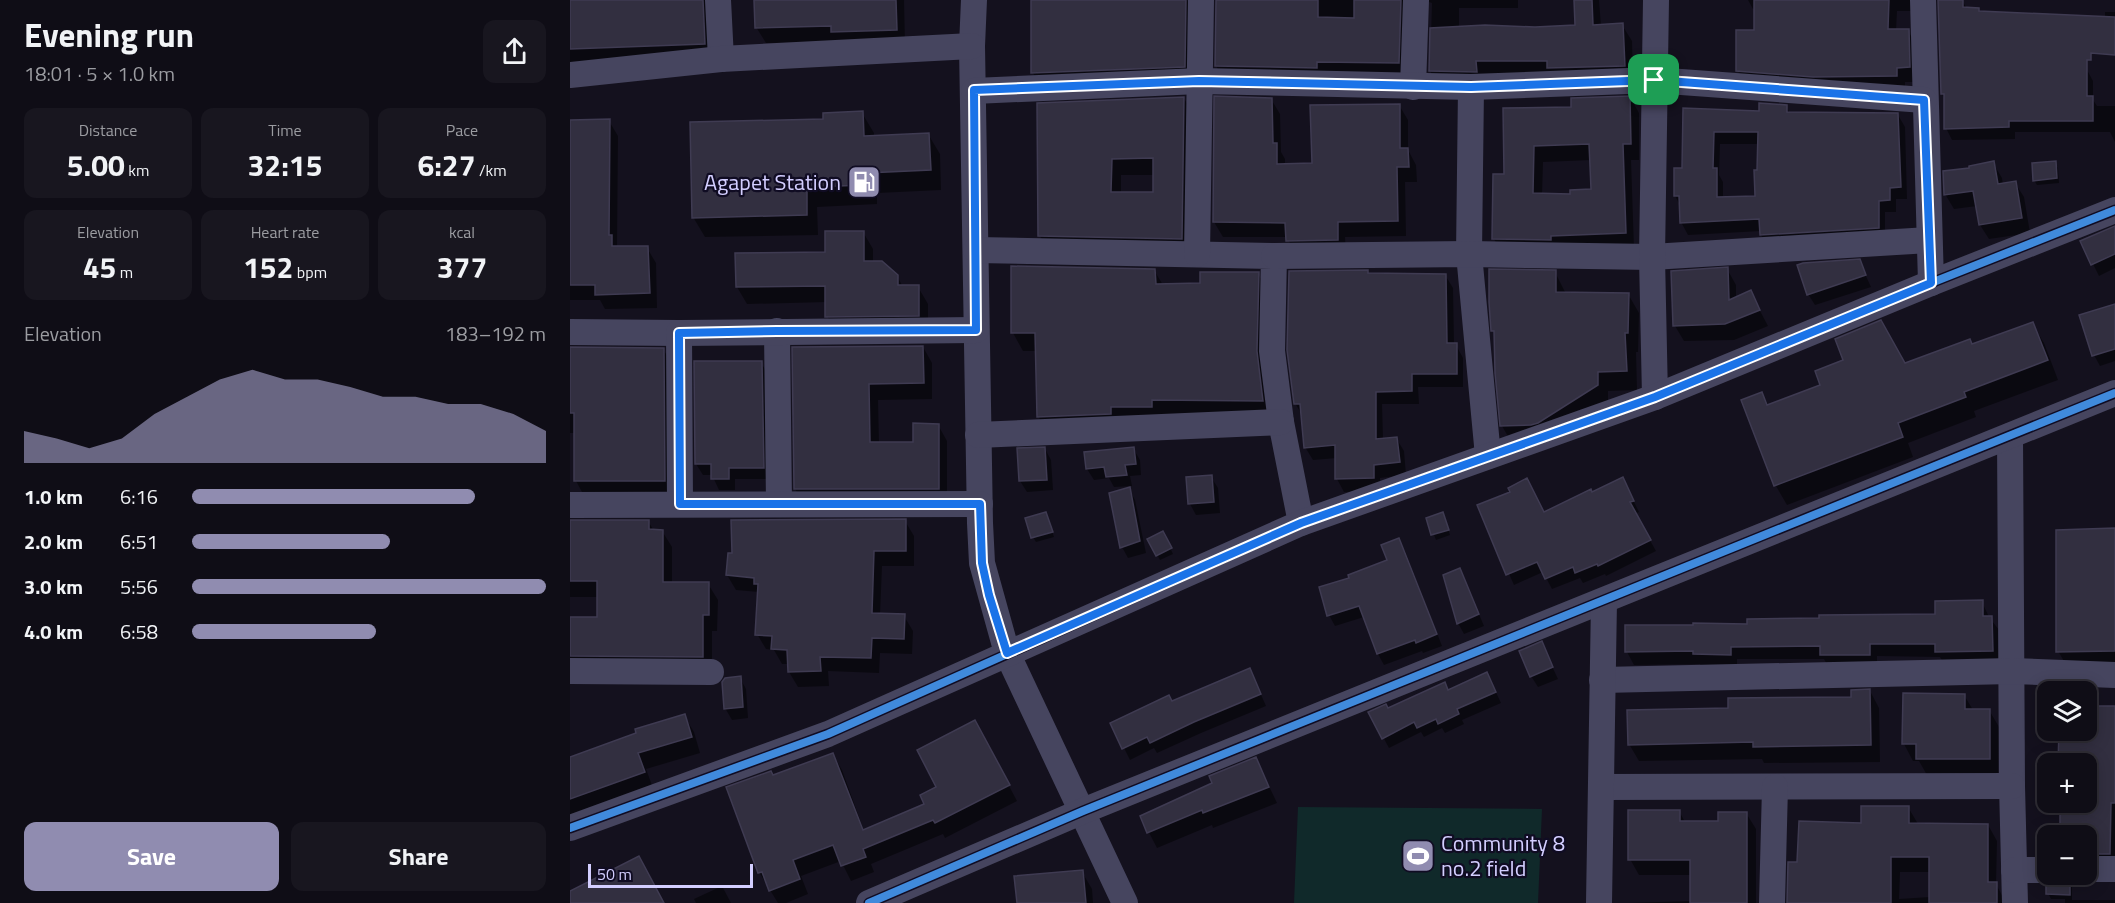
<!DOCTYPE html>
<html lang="en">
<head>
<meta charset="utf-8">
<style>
  body { margin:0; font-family:"Titillium Web",sans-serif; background:#18161f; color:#f1f3f6; height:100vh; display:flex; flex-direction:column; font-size:22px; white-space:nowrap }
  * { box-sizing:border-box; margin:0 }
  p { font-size:20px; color:#9b9ca1 }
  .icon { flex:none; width:33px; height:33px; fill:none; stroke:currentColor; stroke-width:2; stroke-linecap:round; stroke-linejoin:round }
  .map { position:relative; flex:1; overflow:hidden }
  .details { display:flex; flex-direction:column; background:#0f0d16; width:570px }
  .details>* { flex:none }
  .controls { position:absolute; left:1467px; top:681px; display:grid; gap:12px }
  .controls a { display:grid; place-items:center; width:60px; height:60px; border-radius:12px; background:#0f0d16; box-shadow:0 3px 15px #0003,0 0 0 2px #2f2d35; font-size:30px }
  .scale { position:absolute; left:18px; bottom:15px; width:165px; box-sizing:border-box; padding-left:6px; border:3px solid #d3ceff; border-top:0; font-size:16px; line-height:21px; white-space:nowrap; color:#d3ceff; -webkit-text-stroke:4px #100c23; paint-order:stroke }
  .pin { position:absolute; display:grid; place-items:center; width:51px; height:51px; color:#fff; margin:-26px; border-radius:12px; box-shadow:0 3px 9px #0006 }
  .round { display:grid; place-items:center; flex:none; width:63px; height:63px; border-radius:12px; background:#18161f }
  .headline { display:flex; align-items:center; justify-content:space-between; height:102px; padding:0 24px }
  h1 { font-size:33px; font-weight:700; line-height:45px }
  .metrics { display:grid; grid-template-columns:repeat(3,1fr); gap:9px; height:102px; padding:6px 24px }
  .metrics div { display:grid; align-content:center; border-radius:12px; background:#18161f; text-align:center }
  .metrics b { font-size:30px; font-weight:700 }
  .metrics small { font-size:16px; font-weight:400 }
  .metrics p { font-size:16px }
  .chart { height:168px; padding:12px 24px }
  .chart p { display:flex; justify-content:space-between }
  .chart svg { width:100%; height:108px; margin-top:6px; fill:#908cb0; opacity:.7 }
  .primary-button { display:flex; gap:12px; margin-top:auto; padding:12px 24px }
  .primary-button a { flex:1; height:69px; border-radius:12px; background:#908cb0; color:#fff; font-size:24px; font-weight:700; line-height:69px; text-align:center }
  .primary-button a+a { background:#18161f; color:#f1f3f6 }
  ul { padding:0 24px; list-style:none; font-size:20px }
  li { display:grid; grid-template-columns:96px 72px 1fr; align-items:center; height:45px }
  li i { height:15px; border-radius:8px; background:#908cb0 }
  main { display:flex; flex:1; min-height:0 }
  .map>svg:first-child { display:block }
  .green { fill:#10292a }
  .shadow { fill:#0007; fill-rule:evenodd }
  .building { fill:#322f40; stroke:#3f3b52; stroke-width:1.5; fill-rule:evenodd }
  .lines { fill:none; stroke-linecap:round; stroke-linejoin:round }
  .minor { stroke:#46455f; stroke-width:26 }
  .cycleway-casing { stroke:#100c23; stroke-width:11 }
  .cycleway { stroke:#408adc; stroke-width:8 }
  .route-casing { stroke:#fff; stroke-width:12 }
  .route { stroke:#1a73e8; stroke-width:8 }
  .labels { text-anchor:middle; stroke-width:4.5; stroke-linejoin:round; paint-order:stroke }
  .poi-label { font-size:22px; fill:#d3ceff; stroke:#100c23; text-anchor:end }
</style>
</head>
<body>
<main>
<section class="details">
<div class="headline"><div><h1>Evening run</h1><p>18:01 · 5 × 1.0 km</p></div><a class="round"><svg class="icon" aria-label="share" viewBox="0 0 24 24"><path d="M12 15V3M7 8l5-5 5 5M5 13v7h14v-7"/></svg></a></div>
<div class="metrics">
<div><p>Distance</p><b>5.00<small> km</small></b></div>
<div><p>Time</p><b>32:15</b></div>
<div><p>Pace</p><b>6:27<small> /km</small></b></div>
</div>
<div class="metrics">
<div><p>Elevation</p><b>45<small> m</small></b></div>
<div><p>Heart rate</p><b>152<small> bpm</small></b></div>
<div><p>kcal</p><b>377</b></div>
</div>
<div class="chart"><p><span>Elevation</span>183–192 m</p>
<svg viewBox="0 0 160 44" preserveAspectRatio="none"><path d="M0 44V31L10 34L20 38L30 34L40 24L50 17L60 10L70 6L80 10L90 10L100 13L110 17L120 17L130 20L140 20L150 24L160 31V44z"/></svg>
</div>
<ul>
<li><b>1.0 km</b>6:16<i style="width:80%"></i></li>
<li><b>2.0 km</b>6:51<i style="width:56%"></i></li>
<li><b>3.0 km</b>5:56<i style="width:100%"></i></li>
<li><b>4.0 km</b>6:58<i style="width:52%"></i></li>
</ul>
<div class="primary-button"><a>Save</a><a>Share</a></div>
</section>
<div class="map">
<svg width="1545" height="903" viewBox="0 0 1545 903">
  <rect width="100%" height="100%" fill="#14111e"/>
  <path class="green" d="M728,807L972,809L968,903H724Z"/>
  <g class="shadow">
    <path d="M0,0H147L146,64L0,69Z"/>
    <path d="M186,0H334L335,45L268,42L196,43L186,27Z"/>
    <path d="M462,0H617L627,18L626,86L474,93L463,73Z"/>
    <path d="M647,0H948V8H889V29L1006,27L1005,0H1029L1031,26L1052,25L1062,41L1063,82L870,87L860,71L862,3L856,1L838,79L656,82L646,66Z"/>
    <path d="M1178,0H1355L1347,11H1327L1326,31H1338L1347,46L1348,82H1335V91L1177,86L1168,71L1186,32V9H1183Z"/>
    <path d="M1369,0H1392L1397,9L1410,13L1535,18V12H1545V47L1469,48L1517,70L1523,81V100L1527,106H1545V142L1540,132H1445V139L1382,140L1376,128L1375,99L1372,94Z"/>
    <path d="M1060,97L1069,113V160H1061L1064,249L933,255L924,239L935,176V109H1002ZM1021,160L1023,191L1002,195H972L973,162Z"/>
    <path d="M614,98L623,115L621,255L479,253L470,236V167ZM551,175H585V194H551Z"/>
    <path d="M701,99L710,114L711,152L715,159V165L743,164L829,105L838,120V150L846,165L847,182H835L836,236L775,237L776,255L726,256L717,237H653L644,222Z"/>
    <path d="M1216,106L1220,114L1328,115L1335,127L1337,199H1326V212H1315V240L1198,247L1191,235V231L1118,235L1111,222L1110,205L1105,196L1114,169L1115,110L1191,112ZM1150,144H1189L1187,197L1153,198V182L1149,175Z"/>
    <path d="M292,113L304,133V137L358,134L370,154L371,190L307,193V204L247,207L248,235L135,237L123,217L255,120Z"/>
    <path d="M39,121L48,136L47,246L77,248L86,263L87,308L35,309L30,300H0V122Z"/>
    <path d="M1423,163L1432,178L1433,185L1445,183L1454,197L1460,233L1419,239L1410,225L1407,206L1384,209L1375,194L1401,169Z"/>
    <path d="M1485,163L1488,168L1489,183L1467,185L1464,180Z"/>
    <path d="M1545,227V268L1529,276L1512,242Z"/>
    <path d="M293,232L303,249V262L327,276L333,287H348L358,304V332L267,333L257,316V302L177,304L167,287L257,254Z"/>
    <path d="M1289,261L1301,287L1245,305L1238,294Z"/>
    <path d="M1157,269L1166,285V298L1180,292L1198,326L1164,340L1114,341L1105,326Z"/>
    <path d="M584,270L593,285L631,284L688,274L698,291L702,419L478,434L468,416L467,351H453L443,333Z"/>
    <path d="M797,272L799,275H875L883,288L884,345H886L893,358V387H848L849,404H812L813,439L826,438L834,451L836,475L810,478V491L774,492L767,479V458L743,460L735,447L732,415L725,403Z"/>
    <path d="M985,272L996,294H1058L1069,313L1068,352H1066L1067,390L1038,391V404L943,445L932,426L926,335L923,330Z"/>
    <path d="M1545,305V361L1530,366L1524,355Z"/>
    <path d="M1462,324L1474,343L1488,380L1404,411L1406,417L1338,443L1343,457L1217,505L1206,486L1173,401L1192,394L1199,406L1402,346Z"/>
    <path d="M353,347L362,363V399L308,400L309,444H345L368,425L377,441V505H235L225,489L224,348Z"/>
    <path d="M0,348L93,349L105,369L106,501H17L6,481V433H0Z"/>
    <path d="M191,363L198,374L199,479H165V490H149L142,475H133L126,464Z"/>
    <path d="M563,448L570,460L571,475L560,476L562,486L544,487L539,478L524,480L517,469Z"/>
    <path d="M475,449L481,460L483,490L457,492L450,481Z"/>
    <path d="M641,477L648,488L650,513L626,515L620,504Z"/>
    <path d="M559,489L565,500L576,553L558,558L552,547Z"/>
    <path d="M1058,490L1069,512L1065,514L1086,551L1036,576L1035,574L1013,583L1010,578L982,589L973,572L944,585L909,506L974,514L1022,493Z"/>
    <path d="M476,513L484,537L466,542L463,537Z"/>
    <path d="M873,514L880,535L866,540L858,519Z"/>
    <path d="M78,521L84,531H92L102,547V584H138L148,600L147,631H142V673L0,676V618H28V597H0V522Z"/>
    <path d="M335,521L344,536V566H312L310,615L334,616L343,631L342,654L310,653L309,673L258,671L259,686L228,687L219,672V664H212L204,650L196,649L187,634L189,592L166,590L157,575Z"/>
    <path d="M1545,530V668H1498L1488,651Z"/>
    <path d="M593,533L603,554L590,560L579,540Z"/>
    <path d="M829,540L835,551L872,646L853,653L852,651L814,665L808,654L794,617L765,626L759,615L781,579L819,561Z"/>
    <path d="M890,570L914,626L894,634L888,623Z"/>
    <path d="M1412,602L1419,617L1429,630V664H1374L1370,657L1307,656V667L1259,668L1254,659H1167V667H1131L1130,664L1064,665L1057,652L1056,627L1178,625L1366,615Z"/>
    <path d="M971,643L988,679L968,687L961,676Z"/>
    <path d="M680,670L696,706L631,733L587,753L584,748L560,760L542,724L602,703Z"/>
    <path d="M170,678L176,689L178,718L162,720L155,708Z"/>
    <path d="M922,684L931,703L892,720L894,724L875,733L872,728L854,737L851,732L819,748L800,713L817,710L878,691Z"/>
    <path d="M1300,691L1309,708L1310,762L1194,763L1192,759L1069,761L1059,744L1159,709L1283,698Z"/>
    <path d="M1394,695L1403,710H1419L1429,727L1428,776L1357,775L1349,761H1343L1334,744Z"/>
    <path d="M1545,708V868L1516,870V836L1491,817L1483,803L1516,802V764L1483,763H1490L1516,730Z"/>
    <path d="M114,716L124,732L130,753L76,769L83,788L0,818V758Z"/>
    <path d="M413,737L447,801L375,838L373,834L301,864L304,872L281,881L271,861L231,876L238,894L216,903H208L189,872L203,777L263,755L272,770L294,831L356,804L368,788Z"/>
    <path d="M686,759L707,803L643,828L642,825L587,848L571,817L644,784Z"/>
    <path d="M1338,807L1348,824L1418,825L1427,841L1426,884L1436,903H1219L1229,864L1292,825ZM1330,872H1360V897L1329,899Z"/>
    <path d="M1109,811L1115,822H1149L1176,813L1186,829V903H1059L1121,901V875H1069L1060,859Z"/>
    <path d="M512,872L522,889L523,903H448Z"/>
    <path d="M1499,879L1502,884V900H1545V903H1495V899H1481L1478,893Z"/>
    <path d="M152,886L161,903H126L124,899Z"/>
  </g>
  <g class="building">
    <path d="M0,0H133L135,44L0,49Z"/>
    <path d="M184,0H326L327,30L261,32V26L185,28Z"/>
    <path d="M461,0H616L615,67L461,73Z"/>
    <path d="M646,0H748V17L784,18V0H831L829,63L747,62V68L645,66Z"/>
    <path d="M1004,0H1022L1023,25L1053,23L1055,66L977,68V61H906L907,72L859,71L860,28L915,25L965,27L1005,25Z"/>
    <path d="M1184,0H1319L1318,29H1339L1340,67L1327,68V76L1243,77L1166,71V30H1184Z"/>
    <path d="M1368,0H1393V7L1409,8V11L1545,17V55L1521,53V60H1517V96H1523V121H1439V127L1374,129V94H1371Z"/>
    <path d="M644,96L702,98L703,143H707V164L742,163L740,105L830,104V148H838L839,167H827L828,221L768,222V240L716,241L715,223L643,222Z"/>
    <path d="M1060,96L1061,144H1053L1056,233L981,236V240L922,239L923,174H934L933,108L1001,107V98ZM1019,144L1021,189L1000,190V194L963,193L964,146Z"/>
    <path d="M614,97L612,239L468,236L467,103ZM583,158V192H541L542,159Z"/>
    <path d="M1189,103L1217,105V112L1328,113L1331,187L1320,188V200L1309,201V228L1190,235L1189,219L1110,223L1109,196H1104V168H1112L1113,108L1189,111ZM1144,132H1188L1187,170H1184L1185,196L1147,197V168H1143Z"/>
    <path d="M293,111L294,136L359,133L361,170L296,173L297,185L237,187V215L122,218L120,122L253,119V113Z"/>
    <path d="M40,119L39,235H42V246H78L80,293L25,295V285H0V120Z"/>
    <path d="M1424,161L1428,184L1446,181L1452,218L1409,225L1403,191L1374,195L1373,171L1399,168V166Z"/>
    <path d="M1486,161L1487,178L1463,181L1462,163Z"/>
    <path d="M1545,226V254L1521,265L1510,241Z"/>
    <path d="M255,231H294V261H312L328,275V285H349V316L255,317V286L166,287L165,253L255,252Z"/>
    <path d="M1290,259L1296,275L1237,295L1227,265L1233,263Z"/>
    <path d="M441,266L585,269L586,284L630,283V272H689L687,351L693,401L582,400V407H541V414L467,417L465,333H441Z"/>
    <path d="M1158,267L1159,300L1181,290L1190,310L1155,324L1103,326L1101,271Z"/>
    <path d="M919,269L986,270V292L1059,293L1058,333H1055L1057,371L1028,372V385L968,423L961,425L930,426L925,373L924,331H921L919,302Z"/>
    <path d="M798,270V273L876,274L877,343H887V374H842V391L806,392V439L827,437L830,462L804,465V478L765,479V445L734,448L730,404H724L717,350L719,271Z"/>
    <path d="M1545,304V349L1522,356L1509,315Z"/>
    <path d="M1311,320L1335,363L1400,339L1402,344L1463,322L1478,360L1394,392L1396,397L1328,423L1333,437L1204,486L1171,400L1192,392L1197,405L1250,385L1245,371L1273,360L1265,339Z"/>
    <path d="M353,346L354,383L299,384L300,442H343V423L369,424V489H224L222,347Z"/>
    <path d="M0,347L94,348L95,481H4V413H0Z"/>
    <path d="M124,361H192L194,468H159V479H141V464H125Z"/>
    <path d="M475,447L477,480L449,481L447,448Z"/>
    <path d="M564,447L566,464L555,465L557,475L536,477L534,467L516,469L514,452Z"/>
    <path d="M642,475L644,502L618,504L616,477Z"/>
    <path d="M1053,477L1064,501L1060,502L1081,540L1028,566L1027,564L1005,573L1003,567L975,579L967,562L936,575L907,505L940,492L938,488L957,478L974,512L1021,489L1022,492Z"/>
    <path d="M560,487L570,541L550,548L539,493Z"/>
    <path d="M476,512L483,532L461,538L455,518Z"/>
    <path d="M873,512L879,530L861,535L856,518Z"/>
    <path d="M336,519V551H304L302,613L335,614L334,639L302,638L301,658L250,657L251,671L218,672L217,650L201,649L202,636L185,635L188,584H184V578L156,575L158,553H162L161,520Z"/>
    <path d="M0,520H79V529L93,530V582H139V615H133V657L0,656V617H27V581H0Z"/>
    <path d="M1545,528V651L1486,652V530Z"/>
    <path d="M593,531L602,548L586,556L577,539Z"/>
    <path d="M829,538L867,634L846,643L845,640L807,654L789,606L757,616L749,587L779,578L778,575L817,560L811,545Z"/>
    <path d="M890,568L909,614L887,624L873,575Z"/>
    <path d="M1413,600V616H1422L1423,651L1365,652V644H1300V655H1250V646L1161,647V655L1123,654V651L1055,652V625H1123V623L1177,624V619L1249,618V615L1365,614V601Z"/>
    <path d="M972,641L983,667L960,677L949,651Z"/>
    <path d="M680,668L691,694L624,722L580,743L577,737L552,749L540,723L599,695L602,701Z"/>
    <path d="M917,672L926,692L887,709L889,714L868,724L866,719L847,728L844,722L812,739L798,712L816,704L818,708L875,682L878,690Z"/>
    <path d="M171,676L173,707L154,709L152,682L155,678Z"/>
    <path d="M1300,689L1301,745L1183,747V742L1058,745L1057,710L1158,708V698L1281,697V690Z"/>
    <path d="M1333,693L1395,694V709H1420V759H1346V744H1332Z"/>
    <path d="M1516,706H1545V803H1541L1540,854H1516V836H1490V802H1516V764H1488L1489,730H1516Z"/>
    <path d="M115,714L122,737L68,753L75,772L0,799V757L66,733L65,729Z"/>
    <path d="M405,720L440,785L365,823L363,820L293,849L296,857L271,866L263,845L223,860L230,879L199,891L192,872L188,873L156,787L201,771L203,775L263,753L293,830L354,804L350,795L366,787L347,750Z"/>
    <path d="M686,757L699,787L633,813L632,810L577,833L570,816L642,783L639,776Z"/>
    <path d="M1291,806H1339V823L1418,824V882H1427V903H1359V857H1321V903H1217L1218,862H1227L1229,821L1291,823Z"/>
    <path d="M1058,810H1110V821H1148V812H1177V903H1120V860H1058Z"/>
    <path d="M69,856L94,903H0V891Z"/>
    <path d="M513,870L516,903H447L444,876Z"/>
    <path d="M1491,877H1500V895L1476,894V885L1485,883Z"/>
  </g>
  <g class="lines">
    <g class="minor">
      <path d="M148,0L151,59"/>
      <path d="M404,0L402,46L410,523L412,563L437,653L555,903"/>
      <path d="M1353,0L1361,283"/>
      <path d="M0,75L151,59L402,46"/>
      <path d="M843,87L846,0"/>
      <path d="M901,87L899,254L918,456"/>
      <path d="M404,91L629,81L901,87L1084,80L1354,100"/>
      <path d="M406,250L704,256L702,351L711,422L731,523"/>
      <path d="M627,254L631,0"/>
      <path d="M704,256L899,254L1082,257L1359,240"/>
      <path d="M207,331L209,504"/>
      <path d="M0,332L109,333L406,330"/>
      <path d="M109,333L110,504"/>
      <path d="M1085,397L1082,257L1086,0"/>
      <path d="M408,435L711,422"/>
      <path d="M1440,436L1442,786L1445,903"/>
      <path d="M0,505L410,504"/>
      <path d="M0,671L141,672"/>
      <path d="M1032,680L1442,671L1545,675"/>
      <path d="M1032,787L1442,786"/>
      <path d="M0,828L258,734L731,523L1085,397L1361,283L1545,210"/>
      <path d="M1516,869H1545"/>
      <path d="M1444,870H1478"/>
      <path d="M299,903L513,811L1545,393"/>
      <path d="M1029,903L1034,601"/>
      <path d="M1202,903L1205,787"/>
    </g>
    <g class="cycleway-casing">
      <g id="cycleway">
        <path d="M0,828L258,734L731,523L1085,397L1361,283L1545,210"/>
        <path d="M299,903L513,811L1545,393"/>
      </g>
    </g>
    <use href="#cycleway" class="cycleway"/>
  </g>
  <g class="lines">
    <g class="route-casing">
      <path id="route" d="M1084,80L1354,100L1361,283L1085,397L731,523L437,653L419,595L412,563L410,504H110L109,333L207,331L406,330L404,90L629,81L901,87Z"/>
    </g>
    <use href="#route" class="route"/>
  </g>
  <defs>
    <g id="fuel-square" transform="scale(1.725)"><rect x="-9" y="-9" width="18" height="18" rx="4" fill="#908cb0" stroke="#100c23"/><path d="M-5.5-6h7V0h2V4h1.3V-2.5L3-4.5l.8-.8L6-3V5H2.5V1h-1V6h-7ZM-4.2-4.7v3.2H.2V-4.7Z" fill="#fff"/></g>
    <g id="stadium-square" transform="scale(1.725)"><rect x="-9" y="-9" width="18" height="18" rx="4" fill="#908cb0" stroke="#100c23"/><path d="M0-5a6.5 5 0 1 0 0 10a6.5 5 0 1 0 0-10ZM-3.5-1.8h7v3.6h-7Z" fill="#fff"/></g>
  </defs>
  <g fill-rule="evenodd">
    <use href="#fuel-square" x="294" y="182"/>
    <use href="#stadium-square" x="848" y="856"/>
  </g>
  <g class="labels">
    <g class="poi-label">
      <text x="271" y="190">Agapet Station</text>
      <text x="871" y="851" text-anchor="start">Community 8<tspan x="871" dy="25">no.2 field</tspan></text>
    </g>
  </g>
</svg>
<div class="controls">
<a><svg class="icon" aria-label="layers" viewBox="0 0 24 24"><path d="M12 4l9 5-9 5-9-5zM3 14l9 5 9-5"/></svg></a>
<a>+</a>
<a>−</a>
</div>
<div class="scale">50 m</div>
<div class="pin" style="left:1084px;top:80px;background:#1e9e55"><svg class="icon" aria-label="arrive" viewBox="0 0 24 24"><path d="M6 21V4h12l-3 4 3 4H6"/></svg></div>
</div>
</main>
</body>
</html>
